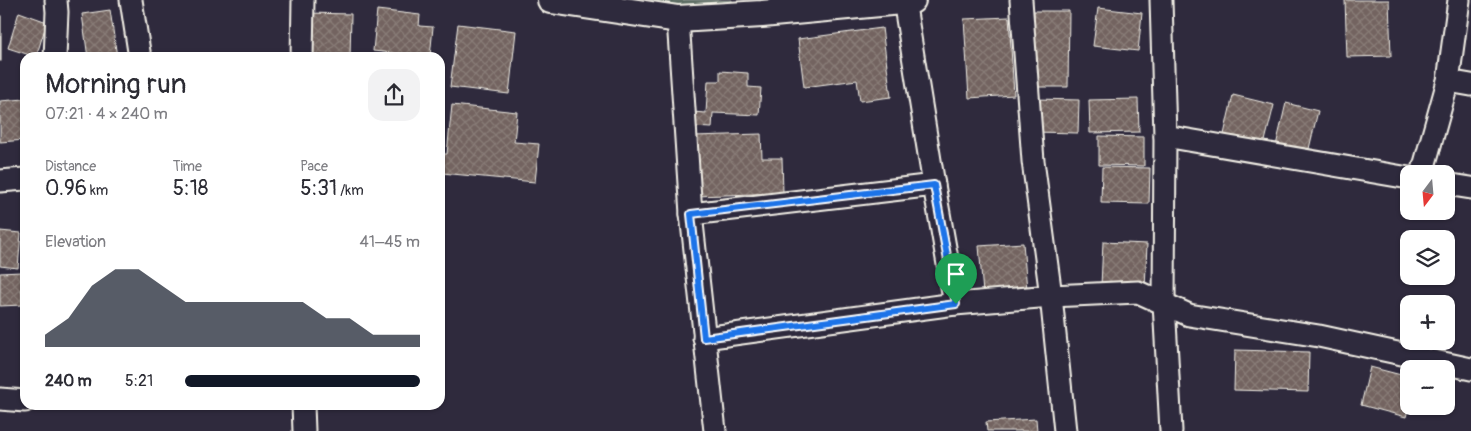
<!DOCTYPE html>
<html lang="en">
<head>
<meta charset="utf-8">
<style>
  body { margin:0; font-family:Pangolin,sans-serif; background:#f2f2f3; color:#2b2b33; height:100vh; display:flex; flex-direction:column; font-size:19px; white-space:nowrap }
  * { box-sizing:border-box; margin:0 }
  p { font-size:16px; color:#7c7c81 }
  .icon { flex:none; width:28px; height:28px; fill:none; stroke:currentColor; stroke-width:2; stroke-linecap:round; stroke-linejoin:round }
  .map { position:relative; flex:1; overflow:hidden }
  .panel { position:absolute; left:20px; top:52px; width:425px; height:358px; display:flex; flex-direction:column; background:#fff; border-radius:15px; box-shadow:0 1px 4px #0004 }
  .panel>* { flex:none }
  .needle { width:32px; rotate:196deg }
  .tools { position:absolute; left:1400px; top:165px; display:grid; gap:10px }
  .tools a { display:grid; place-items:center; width:55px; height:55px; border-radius:10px; background:#fff; box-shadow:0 1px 4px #0004; font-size:25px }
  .pin { position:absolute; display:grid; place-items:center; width:42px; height:42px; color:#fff; margin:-51px -21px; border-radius:50% 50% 50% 0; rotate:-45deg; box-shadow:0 0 5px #0007 }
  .pin .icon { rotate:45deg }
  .round { display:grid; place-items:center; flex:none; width:52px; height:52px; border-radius:15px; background:#f2f2f3 }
  .overview { display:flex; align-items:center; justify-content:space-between; height:85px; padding:0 25px }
  h1 { font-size:28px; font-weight:600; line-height:38px }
  .metrics { display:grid; grid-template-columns:repeat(3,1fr); gap:8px; height:85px; padding:5px 25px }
  .metrics div { display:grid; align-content:center }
  .metrics b { font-size:21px; font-weight:600 }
  .metrics small { font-size:14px; font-weight:400 }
  .metrics p { font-size:14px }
  .chart { height:140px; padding:10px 25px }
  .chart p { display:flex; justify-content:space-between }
  .chart svg { width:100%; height:90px; margin-top:5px; fill:#111827; opacity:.7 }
  ul { padding:0 25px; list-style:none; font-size:16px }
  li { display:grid; grid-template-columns:80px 60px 1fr; align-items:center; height:38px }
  li i { height:12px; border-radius:6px; background:#111827 }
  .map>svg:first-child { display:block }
  .park { fill:url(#park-tufts); stroke:#a6ada4 }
  .building { fill:url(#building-cross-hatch); stroke:#f4f1e8 }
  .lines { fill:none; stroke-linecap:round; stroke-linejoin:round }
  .minor-casing { stroke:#f4f1e8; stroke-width:25 }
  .tertiary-casing { stroke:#f4f1e8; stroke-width:30 }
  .minor { stroke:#2f2a3d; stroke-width:21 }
  .tertiary { stroke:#2f2a3d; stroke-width:26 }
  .route-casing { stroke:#fff; stroke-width:10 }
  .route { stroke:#1a73e8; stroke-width:6 }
</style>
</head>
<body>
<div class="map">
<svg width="1471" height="431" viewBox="0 0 1471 431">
  <defs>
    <pattern id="park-tufts" width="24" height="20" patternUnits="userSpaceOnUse" patternTransform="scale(1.25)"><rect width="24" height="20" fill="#596960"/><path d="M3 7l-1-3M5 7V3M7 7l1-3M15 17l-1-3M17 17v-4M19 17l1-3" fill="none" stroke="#717f77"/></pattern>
    <pattern id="building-cross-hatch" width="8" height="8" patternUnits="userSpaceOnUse" patternTransform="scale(1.25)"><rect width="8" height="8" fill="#736460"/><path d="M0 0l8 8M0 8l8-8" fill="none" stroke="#887b77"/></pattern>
  </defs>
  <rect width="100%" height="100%" fill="#2f2a3d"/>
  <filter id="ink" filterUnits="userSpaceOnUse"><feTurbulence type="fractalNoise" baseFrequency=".02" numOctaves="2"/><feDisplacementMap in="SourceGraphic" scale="10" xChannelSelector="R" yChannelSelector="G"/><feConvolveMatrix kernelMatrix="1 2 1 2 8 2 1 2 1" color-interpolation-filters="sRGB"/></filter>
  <g filter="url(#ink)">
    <path class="park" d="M582,0H732V1L715,11Z"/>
    <g class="building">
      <path d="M1345,0H1389L1391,56L1347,57Z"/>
      <path d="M1098,8L1142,13L1138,51L1093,46Z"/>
      <path d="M110,10L117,57L88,58L82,14Z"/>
      <path d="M377,10L420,15L419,26L433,27L430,57L373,51Z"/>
      <path d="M1034,11H1069L1068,87H1033Z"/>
      <path d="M19,12L47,22L36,57L8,48Z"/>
      <path d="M308,13L351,14L350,58H307Z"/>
      <rect x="0" y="16" width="1" height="45"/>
      <path d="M1009,17L1014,95L969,98L964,19Z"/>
      <path d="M458,24L516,31L509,94L450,87Z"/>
      <path d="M882,28L891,97L860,101L857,80L804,87L798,39Z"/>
      <path d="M720,71L748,73V87L761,88L759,115L713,113L712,128L691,127L692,112L706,113L708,81H720Z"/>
      <path d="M1233,95L1274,105L1263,149L1223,139Z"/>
      <path d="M25,99V140L0,142V101Z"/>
      <path d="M1035,99L1079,100L1078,133L1034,132Z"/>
      <path d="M1138,99L1139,132L1090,133L1089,100Z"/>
      <path d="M1286,103L1318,111L1307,157L1275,150Z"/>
      <path d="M452,105L517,112L514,142L539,144L535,182L442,173L443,154H447Z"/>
      <path d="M440,112L443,113L440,130Z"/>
      <path d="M761,134L762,158H782L783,193L696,196L694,136Z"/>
      <path d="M1099,136L1144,137V166L1099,165Z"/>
      <path d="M1102,167L1150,168L1149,204L1101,203Z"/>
      <path d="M0,231L21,233L18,268L0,266Z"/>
      <path d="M1103,242L1147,244L1145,289L1101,286Z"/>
      <path d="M1023,243L1027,290L983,293L979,246Z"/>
      <path d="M21,272L22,305L0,306V273Z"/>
      <path d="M1235,350L1309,352L1308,392L1234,390Z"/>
      <path d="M1370,367L1409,377V406L1406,417L1361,405Z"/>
      <path d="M1036,419L1037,431H987L986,422Z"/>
    </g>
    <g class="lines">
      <g class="minor-casing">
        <g id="minor">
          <path d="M131,0L140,58"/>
          <path d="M904,0L934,185L955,304"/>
          <path d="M1021,0L1033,161L1051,296L1065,431"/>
          <path d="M1161,0L1165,136L1164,303L1171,431"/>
          <path d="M678,19L691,214L715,431"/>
          <path d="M55,58L57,12L56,0"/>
          <path d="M302,58L303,0"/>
          <path d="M1448,81L1471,85"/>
          <path d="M1165,136L1409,178"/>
          <path d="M1422,174L1448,81L1459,0"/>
          <path d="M0,181L25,179"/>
          <path d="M1446,184L1471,188"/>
          <path d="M691,214L934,185"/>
          <path d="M704,338L955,304L1051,296L1138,292L1189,315L1319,336L1471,369"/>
          <path d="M0,399L25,401"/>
          <path d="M303,405L304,431"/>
        </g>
      </g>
      <g class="tertiary-casing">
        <path id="tertiary" d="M551,0L678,19L762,14L912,0"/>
      </g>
      <use href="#minor" class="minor"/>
      <use href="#tertiary" class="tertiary"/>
    </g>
  </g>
  <g class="lines" filter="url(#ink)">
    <g class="route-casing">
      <path id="route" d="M934,185L956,304L704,338L691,214Z"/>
    </g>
    <use href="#route" class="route"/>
  </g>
</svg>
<div class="tools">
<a><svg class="needle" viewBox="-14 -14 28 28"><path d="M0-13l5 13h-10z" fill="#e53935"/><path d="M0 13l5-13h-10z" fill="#7c7c81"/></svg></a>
<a><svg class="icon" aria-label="layers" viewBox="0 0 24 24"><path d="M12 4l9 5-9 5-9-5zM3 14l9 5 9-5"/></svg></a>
<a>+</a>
<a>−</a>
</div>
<div class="pin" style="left:956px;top:304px;background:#1e9e55"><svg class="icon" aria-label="arrive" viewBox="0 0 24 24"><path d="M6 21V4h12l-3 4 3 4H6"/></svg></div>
<section class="panel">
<div class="overview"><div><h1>Morning run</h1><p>07:21 · 4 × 240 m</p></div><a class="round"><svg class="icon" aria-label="share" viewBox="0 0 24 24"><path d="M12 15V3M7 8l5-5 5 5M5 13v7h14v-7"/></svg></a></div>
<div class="metrics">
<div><p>Distance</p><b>0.96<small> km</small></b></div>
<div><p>Time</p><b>5:18</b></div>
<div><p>Pace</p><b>5:31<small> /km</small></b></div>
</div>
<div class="chart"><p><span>Elevation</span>41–45 m</p>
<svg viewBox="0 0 160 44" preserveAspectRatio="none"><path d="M0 44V38L10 30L20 14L30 6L40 6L50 14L60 22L70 22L80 22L90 22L100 22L110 22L120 30L130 30L140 38L150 38L160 38V44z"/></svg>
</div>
<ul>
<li><b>240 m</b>5:21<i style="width:100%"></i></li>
</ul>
</section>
</div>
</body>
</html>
